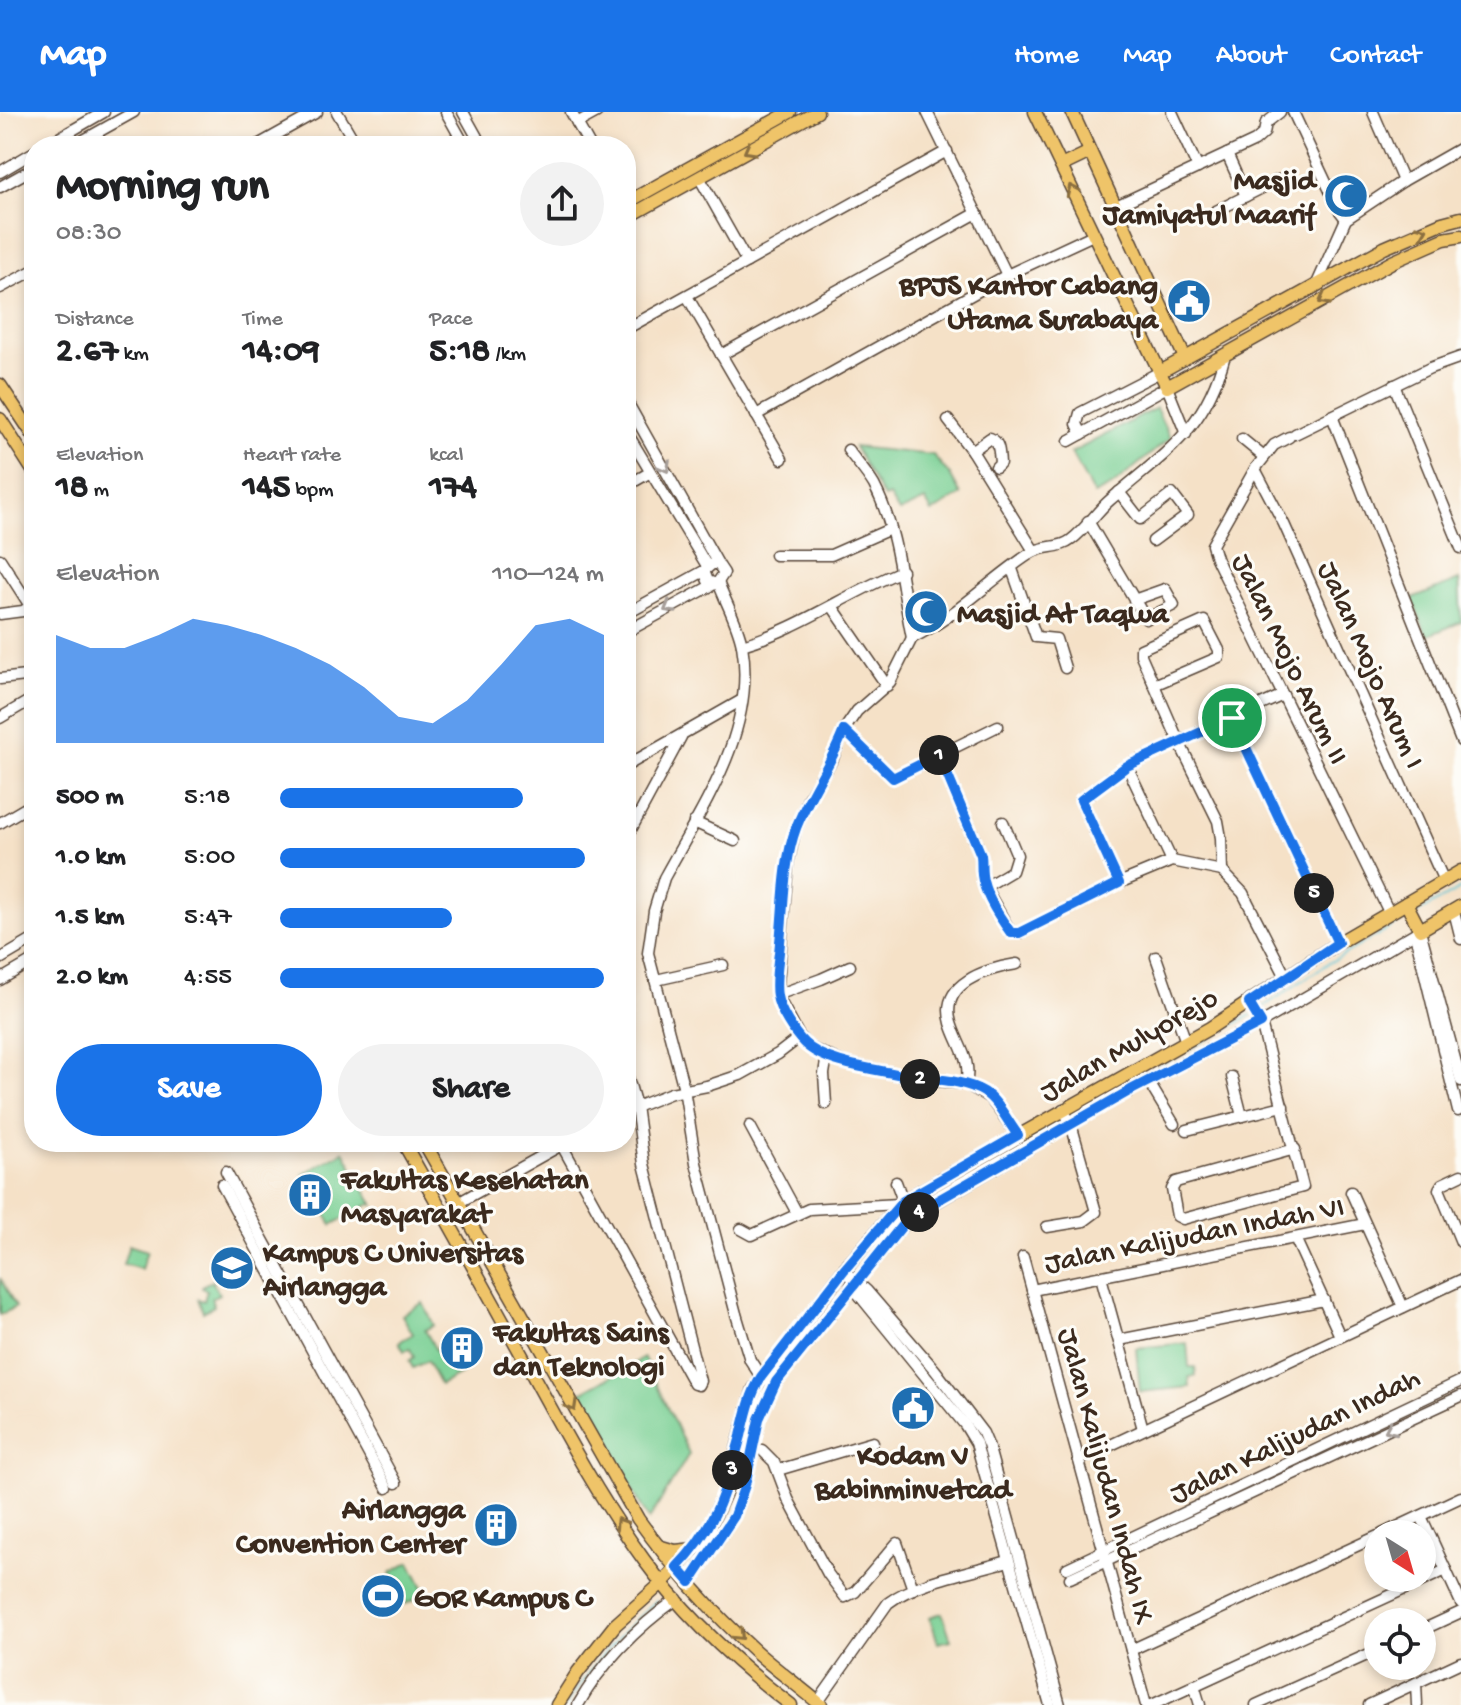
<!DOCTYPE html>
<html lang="en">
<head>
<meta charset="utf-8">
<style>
  body { margin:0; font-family:"Gochi Hand",sans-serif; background:#f2f2f2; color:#202124; height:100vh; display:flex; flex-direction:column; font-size:30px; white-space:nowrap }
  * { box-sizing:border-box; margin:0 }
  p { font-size:26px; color:#757577 }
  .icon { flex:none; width:44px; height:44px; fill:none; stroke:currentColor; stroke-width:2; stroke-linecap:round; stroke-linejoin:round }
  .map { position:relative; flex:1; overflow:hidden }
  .panel { position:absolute; left:24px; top:24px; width:612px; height:1016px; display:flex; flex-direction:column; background:#fff; border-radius:32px; box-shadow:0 4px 12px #0003 }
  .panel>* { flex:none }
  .needle { width:52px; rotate:143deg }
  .buttons { position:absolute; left:1364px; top:1408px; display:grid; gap:16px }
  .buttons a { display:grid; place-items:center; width:72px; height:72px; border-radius:50%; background:#fff; box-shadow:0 4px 12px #0003; font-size:40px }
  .pin { position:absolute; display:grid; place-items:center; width:68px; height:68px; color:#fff; margin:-34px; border:4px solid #fff; border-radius:50%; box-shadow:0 2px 8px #0007 }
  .km { position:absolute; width:40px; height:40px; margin:-20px; border-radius:50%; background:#222; color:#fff; font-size:22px; line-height:40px; text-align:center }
  .round { display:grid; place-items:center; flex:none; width:84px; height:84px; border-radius:42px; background:#f2f2f2 }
  .headline { display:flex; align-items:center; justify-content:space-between; height:136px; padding:0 32px }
  h1 { font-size:44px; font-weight:700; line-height:60px }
  .metrics { display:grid; grid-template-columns:repeat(3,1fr); gap:12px; height:136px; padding:8px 32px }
  .metrics div { display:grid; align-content:center }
  .metrics b { font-size:34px; font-weight:700 }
  .metrics small { font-size:22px; font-weight:400 }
  .metrics p { font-size:22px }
  .chart { height:224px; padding:16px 32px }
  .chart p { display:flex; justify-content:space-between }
  .chart svg { width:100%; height:144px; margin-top:8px; fill:#1a73e8; opacity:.7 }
  .action { display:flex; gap:16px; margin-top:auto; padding:16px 32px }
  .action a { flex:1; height:92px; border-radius:48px; background:#1a73e8; color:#fff; font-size:32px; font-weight:700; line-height:92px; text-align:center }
  .action a+a { background:#f2f2f2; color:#202124 }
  ul { padding:0 32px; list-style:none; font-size:26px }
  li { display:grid; grid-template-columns:128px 96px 1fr; align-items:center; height:60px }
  li i { height:20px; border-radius:10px; background:#1a73e8 }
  header { display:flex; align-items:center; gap:48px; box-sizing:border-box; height:112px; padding:0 40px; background:#1a73e8; color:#fff }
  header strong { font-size:38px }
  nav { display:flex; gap:44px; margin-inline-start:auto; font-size:28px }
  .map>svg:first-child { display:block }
  .green { fill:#78cf93; stroke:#5a7c58; stroke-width:2 }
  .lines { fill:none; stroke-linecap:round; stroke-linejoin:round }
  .stream { stroke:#5bc4d7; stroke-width:2 }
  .minor-casing { stroke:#574537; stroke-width:13 }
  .major-casing { stroke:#574537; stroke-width:15 }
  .minor { stroke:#fff; stroke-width:10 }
  .major { stroke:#efc469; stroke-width:12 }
  .oneway { stroke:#8c6f40 }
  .oneway2 { stroke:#a79f9a }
  .route-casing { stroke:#fff; stroke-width:16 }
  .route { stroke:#1a73e8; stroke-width:10 }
  .labels { text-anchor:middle; stroke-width:6; stroke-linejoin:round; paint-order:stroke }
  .poi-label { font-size:30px; font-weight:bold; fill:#3b2a1e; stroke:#fdfcf7; text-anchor:start }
  .street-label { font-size:30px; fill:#3b2a1e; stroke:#fdfcf7 }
</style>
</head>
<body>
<header>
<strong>Map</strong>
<nav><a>Home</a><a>Map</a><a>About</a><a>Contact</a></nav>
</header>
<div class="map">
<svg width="1461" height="1593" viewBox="0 0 1461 1593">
  <rect width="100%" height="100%" fill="#fdfcf7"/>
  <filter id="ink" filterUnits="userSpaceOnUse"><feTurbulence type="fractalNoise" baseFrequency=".0125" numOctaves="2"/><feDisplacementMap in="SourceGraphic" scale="16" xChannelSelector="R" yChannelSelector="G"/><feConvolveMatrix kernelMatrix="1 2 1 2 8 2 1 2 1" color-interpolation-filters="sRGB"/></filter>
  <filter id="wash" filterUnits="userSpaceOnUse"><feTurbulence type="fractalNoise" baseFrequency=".006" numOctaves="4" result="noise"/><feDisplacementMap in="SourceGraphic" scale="32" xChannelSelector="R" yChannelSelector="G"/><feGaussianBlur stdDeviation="1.8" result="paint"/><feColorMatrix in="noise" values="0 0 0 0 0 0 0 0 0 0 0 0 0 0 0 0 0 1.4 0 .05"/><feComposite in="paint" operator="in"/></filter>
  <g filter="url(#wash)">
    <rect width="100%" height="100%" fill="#f5e1c7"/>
    <g class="green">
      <path d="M1156,296L1170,326L1112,374L1094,383L1071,341Z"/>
      <path d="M854,335L933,343L950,363L961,383L932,400L925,388L899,400L889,384L884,386Z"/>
      <path d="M1459,468L1461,510L1427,524L1412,487Z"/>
      <path d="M344,1039L356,1061L350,1064L355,1072L360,1069L374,1093L370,1092L332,1113L324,1099L327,1097L323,1088L328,1085L325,1079L319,1082L315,1076L309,1079L307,1076L310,1074L303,1062Z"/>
      <path d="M129,1133L147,1139L141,1157L123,1152Z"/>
      <path d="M0,1166L16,1195L0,1203Z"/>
      <path d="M212,1169L219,1182L211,1186L214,1194L203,1200L198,1187L204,1189L207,1178L202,1176L203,1173Z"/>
      <path d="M423,1191L434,1213L425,1218L438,1242L449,1237L462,1261L440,1273L427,1249L413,1256L409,1249L414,1245L410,1237L404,1239L399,1230L413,1222L402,1203Z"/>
      <path d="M1187,1231L1189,1255H1195L1196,1264L1189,1265L1190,1275L1140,1280L1136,1236Z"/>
      <path d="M644,1246L689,1342L649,1408L579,1282Z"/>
      <path d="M410,1450L426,1481L406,1492L390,1461Z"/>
      <path d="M942,1501L951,1528L938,1531L930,1505Z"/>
    </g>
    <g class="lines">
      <g class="stream">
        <path d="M1417,801L1461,776"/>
        <path d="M1260,897L1327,852L1408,806"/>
        <path d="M1072,1003L1251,903"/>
        <path d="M891,1112L917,1091L1063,1009"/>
        <path d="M748,1329L752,1304"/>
        <path d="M718,1420L731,1394L746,1340"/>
        <path d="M567,1593C592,1552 621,1520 656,1489"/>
      </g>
    </g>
  </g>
  <g filter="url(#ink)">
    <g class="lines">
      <g class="minor-casing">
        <g id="minor">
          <path d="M337,0L357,34"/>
          <path d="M446,0L465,34"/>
          <path d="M463,0L482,34"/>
          <path d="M571,0L590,34"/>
          <path d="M927,0L1007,163"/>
          <path d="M1172,0L1198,56"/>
          <path d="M1293,0L1339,98L1346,107"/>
          <path d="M1373,0L1403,69"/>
          <path d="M577,11L597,0"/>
          <path d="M1266,11L1280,0"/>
          <path d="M45,34L104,0"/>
          <path d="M73,34L134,0"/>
          <path d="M256,34L317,0"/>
          <path d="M1227,42L1246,84"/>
          <path d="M0,60L34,40"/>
          <path d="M699,65L747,150"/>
          <path d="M0,75L34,56"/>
          <path d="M1116,94L1255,29L1264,21L1266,11"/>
          <path d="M1216,99L1278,68"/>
          <path d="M1316,174L1346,107L1403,69L1461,36"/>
          <path d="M0,176L34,158"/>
          <path d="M687,184L782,347"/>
          <path d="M626,217L947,39"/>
          <path d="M721,243L977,101"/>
          <path d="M1394,273L1461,436"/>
          <path d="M626,288L718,452"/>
          <path d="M756,303L1007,163L1093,123"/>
          <path d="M1332,304L1461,629"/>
          <path d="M948,308L972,339L1034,439"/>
          <path d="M626,319L707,454"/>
          <path d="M1082,322L1077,312L1080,301L1160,260"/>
          <path d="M1295,322L1430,256L1461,245"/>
          <path d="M1289,325L1274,333L1255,357L1212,433L1216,446L1389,800"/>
          <path d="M1242,327L1264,345"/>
          <path d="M1069,329L1167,275L1186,322"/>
          <path d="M848,338C856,349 867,361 874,373C899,421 901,474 912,526"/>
          <path d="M972,339L990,326C1000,330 999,341 1000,351L996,355"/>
          <path d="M1255,357L1284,412L1444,769"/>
          <path d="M626,374L649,361"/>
          <path d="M1119,380L1140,407L1172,382L1188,403L1153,429"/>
          <path d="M1088,409L1146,507L1174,493L1165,477L1134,488"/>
          <path d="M775,443H831L890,417"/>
          <path d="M0,447L34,500"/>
          <path d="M1012,457L1036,525L1056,527L1065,556"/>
          <path d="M718,470C726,491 738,512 742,533C757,618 702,696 664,766L654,799L648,841L684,977L696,1051L736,1202L750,1248L761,1265"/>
          <path d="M832,494L887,574"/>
          <path d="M0,502L23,499L34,492"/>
          <path d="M626,502L704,459"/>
          <path d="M626,520L718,470L724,461L718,452H712L704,459L708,469L713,471"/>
          <path d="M912,526L890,570L857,599L844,618L833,646L809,685L795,719L788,751L777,883L798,922L805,932L815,938L844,951L919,967L966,972L990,986L1018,1023"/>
          <path d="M912,526C959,503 989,468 1031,441C1043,433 1060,437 1071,428C1086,417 1096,400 1110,388C1165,340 1205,319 1225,243"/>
          <path d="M742,533C799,517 847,481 902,459"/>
          <path d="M0,567L34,563"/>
          <path d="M1154,573L1219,545V538L1204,509L1141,537V543L1179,630L1218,709L1221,726L1222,759L1243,781L1286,865"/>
          <path d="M0,606L34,586"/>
          <path d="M1232,606L1338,831"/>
          <path d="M844,618L893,666L998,614"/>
          <path d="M939,643L981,743L982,766L985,775L1011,821H1019L1119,771L1172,749L1222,759"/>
          <path d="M626,654L742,588"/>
          <path d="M1127,654L1172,749"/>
          <path d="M694,710L735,729"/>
          <path d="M0,711L34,691"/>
          <path d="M626,727L681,625"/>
          <path d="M1119,771L1081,688L1127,654L1283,583"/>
          <path d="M985,775L1012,759L1017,743L1003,710"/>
          <path d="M1454,799L1461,827"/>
          <path d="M1415,822L1458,999"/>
          <path d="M1156,845L1186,930"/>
          <path d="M0,847L34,827"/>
          <path d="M0,868L34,848"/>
          <path d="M656,868L723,853"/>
          <path d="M777,883L821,867L850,854"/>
          <path d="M1249,891L1261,911L1303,1075L1183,1107L1177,1104L1172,1077L1176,1070L1295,1037"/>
          <path d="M1232,965L1242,1004"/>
          <path d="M1148,969L1174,1012"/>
          <path d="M966,972C972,948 958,934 951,911C939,871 986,857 1017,852"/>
          <path d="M826,992L824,962L827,943"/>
          <path d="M626,999L671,981L707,974L740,963L778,942L800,925"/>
          <path d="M750,1014L797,1101"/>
          <path d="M1187,1018L1283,994"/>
          <path d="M560,1030L694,1272L698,1273L700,1269L644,1052L636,994L626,959"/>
          <path d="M226,1060L396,1371"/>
          <path d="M1461,1063L1442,1072L1439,1077L1461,1130"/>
          <path d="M896,1070L903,1089"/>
          <path d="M222,1073L387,1376"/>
          <path d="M1351,1080L1403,1195"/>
          <path d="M458,1091L565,1031"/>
          <path d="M1047,1115L1084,1109L1096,1100L1071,1012L1063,997"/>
          <path d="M741,1117L752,1123L809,1097L899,1092"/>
          <path d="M1295,1126L1340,1224"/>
          <path d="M1023,1145L1146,1593"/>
          <path d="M844,1158L867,1179L935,1258L983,1321L988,1333L1060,1593"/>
          <path d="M1101,1165L1143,1317"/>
          <path d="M851,1173L965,1313L976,1331L1050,1593"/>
          <path d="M1032,1178L1365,1112"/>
          <path d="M1119,1228L1324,1188"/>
          <path d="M738,1332L762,1338L774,1350L788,1387L828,1462L845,1485L855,1480L897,1431L913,1477"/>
          <path d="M1079,1348L1461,1168"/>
          <path d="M778,1358L873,1330"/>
          <path d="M1421,1404L1461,1491"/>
          <path d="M1382,1422L1461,1385"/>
          <path d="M1067,1456L1461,1269"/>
          <path d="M1070,1466L1461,1284"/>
          <path d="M690,1470L734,1404L745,1373L759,1307L776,1270L896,1121L916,1102L1131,978L1261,911L1420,818L1461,969"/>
          <path d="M1422,1518L1461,1500"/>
          <path d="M1131,1538L1378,1424"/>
          <path d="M1416,1571L1417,1593"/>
          <path d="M1194,1573L1200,1593"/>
          <path d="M818,1590L888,1491C918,1468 972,1460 1008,1449"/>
          <path d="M578,1593C603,1549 636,1516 677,1487"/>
          <path d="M1152,1593L1446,1458"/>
          <path d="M1256,1593L1378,1538"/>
          <path d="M1369,1593L1461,1550"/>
        </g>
      </g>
      <g class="major-casing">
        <g id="major">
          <path d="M1035,0L1167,275L1392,150L1444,127L1461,124"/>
          <path d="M1072,0L1185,246"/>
          <path d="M1061,54L1090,40"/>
          <path d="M626,91L790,0"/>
          <path d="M626,106L817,0"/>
          <path d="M1160,260L1384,136L1442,111L1461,106"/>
          <path d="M0,273L34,324"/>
          <path d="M0,307L34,360"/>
          <path d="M1406,791L1420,818L1461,794"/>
          <path d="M403,1030C442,1099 481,1168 519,1238C558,1309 596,1382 644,1448C684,1503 737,1552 791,1593"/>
          <path d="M424,1030L638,1407C671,1453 711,1499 754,1538C775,1557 799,1574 821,1593"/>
          <path d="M658,1434L675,1439L695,1437"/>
          <path d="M557,1593L578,1560L615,1513L662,1471L705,1424L725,1381L754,1277L844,1158L903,1089L1210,916L1338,831L1461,759"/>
        </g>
      </g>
      <use href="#minor" class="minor"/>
      <use href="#major" class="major"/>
    </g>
    <defs><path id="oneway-chevron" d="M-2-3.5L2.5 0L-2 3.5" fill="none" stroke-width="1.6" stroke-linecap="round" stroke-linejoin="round" transform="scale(2)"/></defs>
    <g class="oneway">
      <use href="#oneway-chevron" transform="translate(749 38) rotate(151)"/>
      <use href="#oneway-chevron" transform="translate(1072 78) rotate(-115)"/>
      <use href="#oneway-chevron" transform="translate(1422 119) rotate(-22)"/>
      <use href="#oneway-chevron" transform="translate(1324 188) rotate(151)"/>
      <use href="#oneway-chevron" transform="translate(572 1294) rotate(61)"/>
      <use href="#oneway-chevron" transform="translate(620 1411) rotate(-123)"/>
      <use href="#oneway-chevron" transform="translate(739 1523) rotate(44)"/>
    </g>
    <g class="oneway2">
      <use href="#oneway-chevron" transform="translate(665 355) rotate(61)"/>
      <use href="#oneway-chevron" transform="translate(669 496) rotate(150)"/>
      <use href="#oneway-chevron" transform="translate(1390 1317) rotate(155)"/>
    </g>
  </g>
  <g class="lines" filter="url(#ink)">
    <g class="route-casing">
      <path id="route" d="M1232,606L1338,831L1249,891L1261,911L1131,978L933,1091L905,1110L776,1270L759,1307L745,1373L734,1404L690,1470L677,1455C717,1414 726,1377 741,1324C746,1303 750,1283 761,1265L844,1158L903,1089L1018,1023C1008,1010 998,989 984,980C961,966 928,968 902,963C874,957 825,952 804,931C794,921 779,898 777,884C774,868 779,847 780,830C784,793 783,751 796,716C809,682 831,653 844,618L893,666L939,643L981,743C982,750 981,756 982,763C984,782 1000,806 1011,821H1019L1119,771L1081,688L1127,654Z"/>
    </g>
    <use href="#route" class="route"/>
  </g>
  <defs>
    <g id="mosque-disc" transform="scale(2.3)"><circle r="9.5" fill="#1f6fb2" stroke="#fdfcf7"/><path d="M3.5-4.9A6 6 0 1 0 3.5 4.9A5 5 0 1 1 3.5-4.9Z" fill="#fff"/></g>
    <g id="civic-disc" transform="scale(2.3)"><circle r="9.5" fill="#1f6fb2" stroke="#fdfcf7"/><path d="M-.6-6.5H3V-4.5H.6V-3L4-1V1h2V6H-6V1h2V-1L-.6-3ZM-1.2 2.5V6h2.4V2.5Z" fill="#fff"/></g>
    <g id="building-disc" transform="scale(2.3)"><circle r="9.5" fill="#1f6fb2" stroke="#fdfcf7"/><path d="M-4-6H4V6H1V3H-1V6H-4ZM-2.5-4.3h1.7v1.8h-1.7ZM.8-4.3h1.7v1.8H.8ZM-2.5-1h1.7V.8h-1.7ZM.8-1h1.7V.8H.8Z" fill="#fff"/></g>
    <g id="university-disc" transform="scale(2.3)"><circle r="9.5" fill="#1f6fb2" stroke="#fdfcf7"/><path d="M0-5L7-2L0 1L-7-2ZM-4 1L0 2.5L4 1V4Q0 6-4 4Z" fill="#fff"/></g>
    <g id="stadium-disc" transform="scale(2.3)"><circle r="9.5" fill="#1f6fb2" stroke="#fdfcf7"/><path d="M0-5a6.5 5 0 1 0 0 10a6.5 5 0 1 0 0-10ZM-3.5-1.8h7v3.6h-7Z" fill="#fff"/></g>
  </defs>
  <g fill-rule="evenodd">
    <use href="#mosque-disc" x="1346" y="84"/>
    <use href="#civic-disc" x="1189" y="189"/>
    <use href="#mosque-disc" x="926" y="500"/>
    <use href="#building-disc" x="310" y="1083"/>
    <use href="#university-disc" x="232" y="1156"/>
    <use href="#building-disc" x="462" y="1236"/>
    <use href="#civic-disc" x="913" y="1296"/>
    <use href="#building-disc" x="496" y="1413"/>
    <use href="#stadium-disc" x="383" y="1484"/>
  </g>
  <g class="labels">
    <g class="poi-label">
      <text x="1315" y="77" text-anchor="end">Masjid<tspan x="1315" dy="34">Jamiyatul Maarif</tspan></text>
      <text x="1158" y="182" text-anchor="end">BPJS Kantor Cabang<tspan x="1158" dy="34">Utama Surabaya</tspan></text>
      <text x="957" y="510">Masjid At Taqwa</text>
      <text x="341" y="1076">Fakultas Kesehatan<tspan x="341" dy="34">Masyarakat</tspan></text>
      <text x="263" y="1149">Kampus C Universitas<tspan x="263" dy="34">Airlangga</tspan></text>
      <text x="493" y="1229">Fakultas Sains<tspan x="493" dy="34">dan Teknologi</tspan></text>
      <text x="913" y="1352" text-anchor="middle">Kodam V<tspan x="913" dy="34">Babinminvetcad</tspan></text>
      <text x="465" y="1406" text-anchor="end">Airlangga<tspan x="465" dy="34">Convention Center</tspan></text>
      <text x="414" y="1494">GOR Kampus C</text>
    </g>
    <g class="street-label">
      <text transform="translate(1292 546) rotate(64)" y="10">Jalan Mojo Arum II</text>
      <text transform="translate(1373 552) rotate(66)" y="10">Jalan Mojo Arum I</text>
      <text transform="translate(1128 931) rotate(-30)" y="10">Jalan Mulyorejo</text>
      <text transform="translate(1194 1121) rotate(-11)" y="10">Jalan Kalijudan Indah VI</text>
      <text transform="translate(1294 1322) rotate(-26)" y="10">Jalan Kalijudan Indah</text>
      <text transform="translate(1108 1363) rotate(75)" y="10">Jalan Kalijudan Indah IX</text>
    </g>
  </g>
</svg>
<div class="buttons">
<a><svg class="needle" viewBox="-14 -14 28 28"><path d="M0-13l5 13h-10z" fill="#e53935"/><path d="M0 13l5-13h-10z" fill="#757577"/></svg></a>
<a><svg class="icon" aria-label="locate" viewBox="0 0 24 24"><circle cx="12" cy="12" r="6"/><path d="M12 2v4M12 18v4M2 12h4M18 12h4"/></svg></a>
</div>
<div class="pin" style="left:1232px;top:606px;background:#1e9e55"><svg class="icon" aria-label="arrive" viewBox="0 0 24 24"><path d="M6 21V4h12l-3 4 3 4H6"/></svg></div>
<b class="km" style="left:939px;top:643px">1</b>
<b class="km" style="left:920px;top:967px">2</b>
<b class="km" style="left:732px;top:1358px">3</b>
<b class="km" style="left:919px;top:1100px">4</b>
<b class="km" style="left:1314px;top:781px">5</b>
<section class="panel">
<div class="headline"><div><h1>Morning run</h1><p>08:30</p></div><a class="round"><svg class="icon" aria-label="share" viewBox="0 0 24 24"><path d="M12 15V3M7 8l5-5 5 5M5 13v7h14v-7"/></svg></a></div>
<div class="metrics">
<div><p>Distance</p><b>2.67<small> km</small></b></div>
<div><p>Time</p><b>14:09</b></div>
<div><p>Pace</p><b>5:18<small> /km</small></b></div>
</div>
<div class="metrics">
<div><p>Elevation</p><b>18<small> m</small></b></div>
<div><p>Heart rate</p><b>145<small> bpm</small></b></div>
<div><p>kcal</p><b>174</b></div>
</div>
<div class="chart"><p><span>Elevation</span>110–124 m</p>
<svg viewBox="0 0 160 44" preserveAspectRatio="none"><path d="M0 44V11L10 15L20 15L30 11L40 6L50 8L60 11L70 15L80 20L90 27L100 36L110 38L120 31L130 20L140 8L150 6L160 11V44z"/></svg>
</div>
<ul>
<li><b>500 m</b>5:18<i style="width:75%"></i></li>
<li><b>1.0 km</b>5:00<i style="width:94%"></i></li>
<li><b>1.5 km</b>5:47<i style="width:53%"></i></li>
<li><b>2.0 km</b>4:55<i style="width:100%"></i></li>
</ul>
<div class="action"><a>Save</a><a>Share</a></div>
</section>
</div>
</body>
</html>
